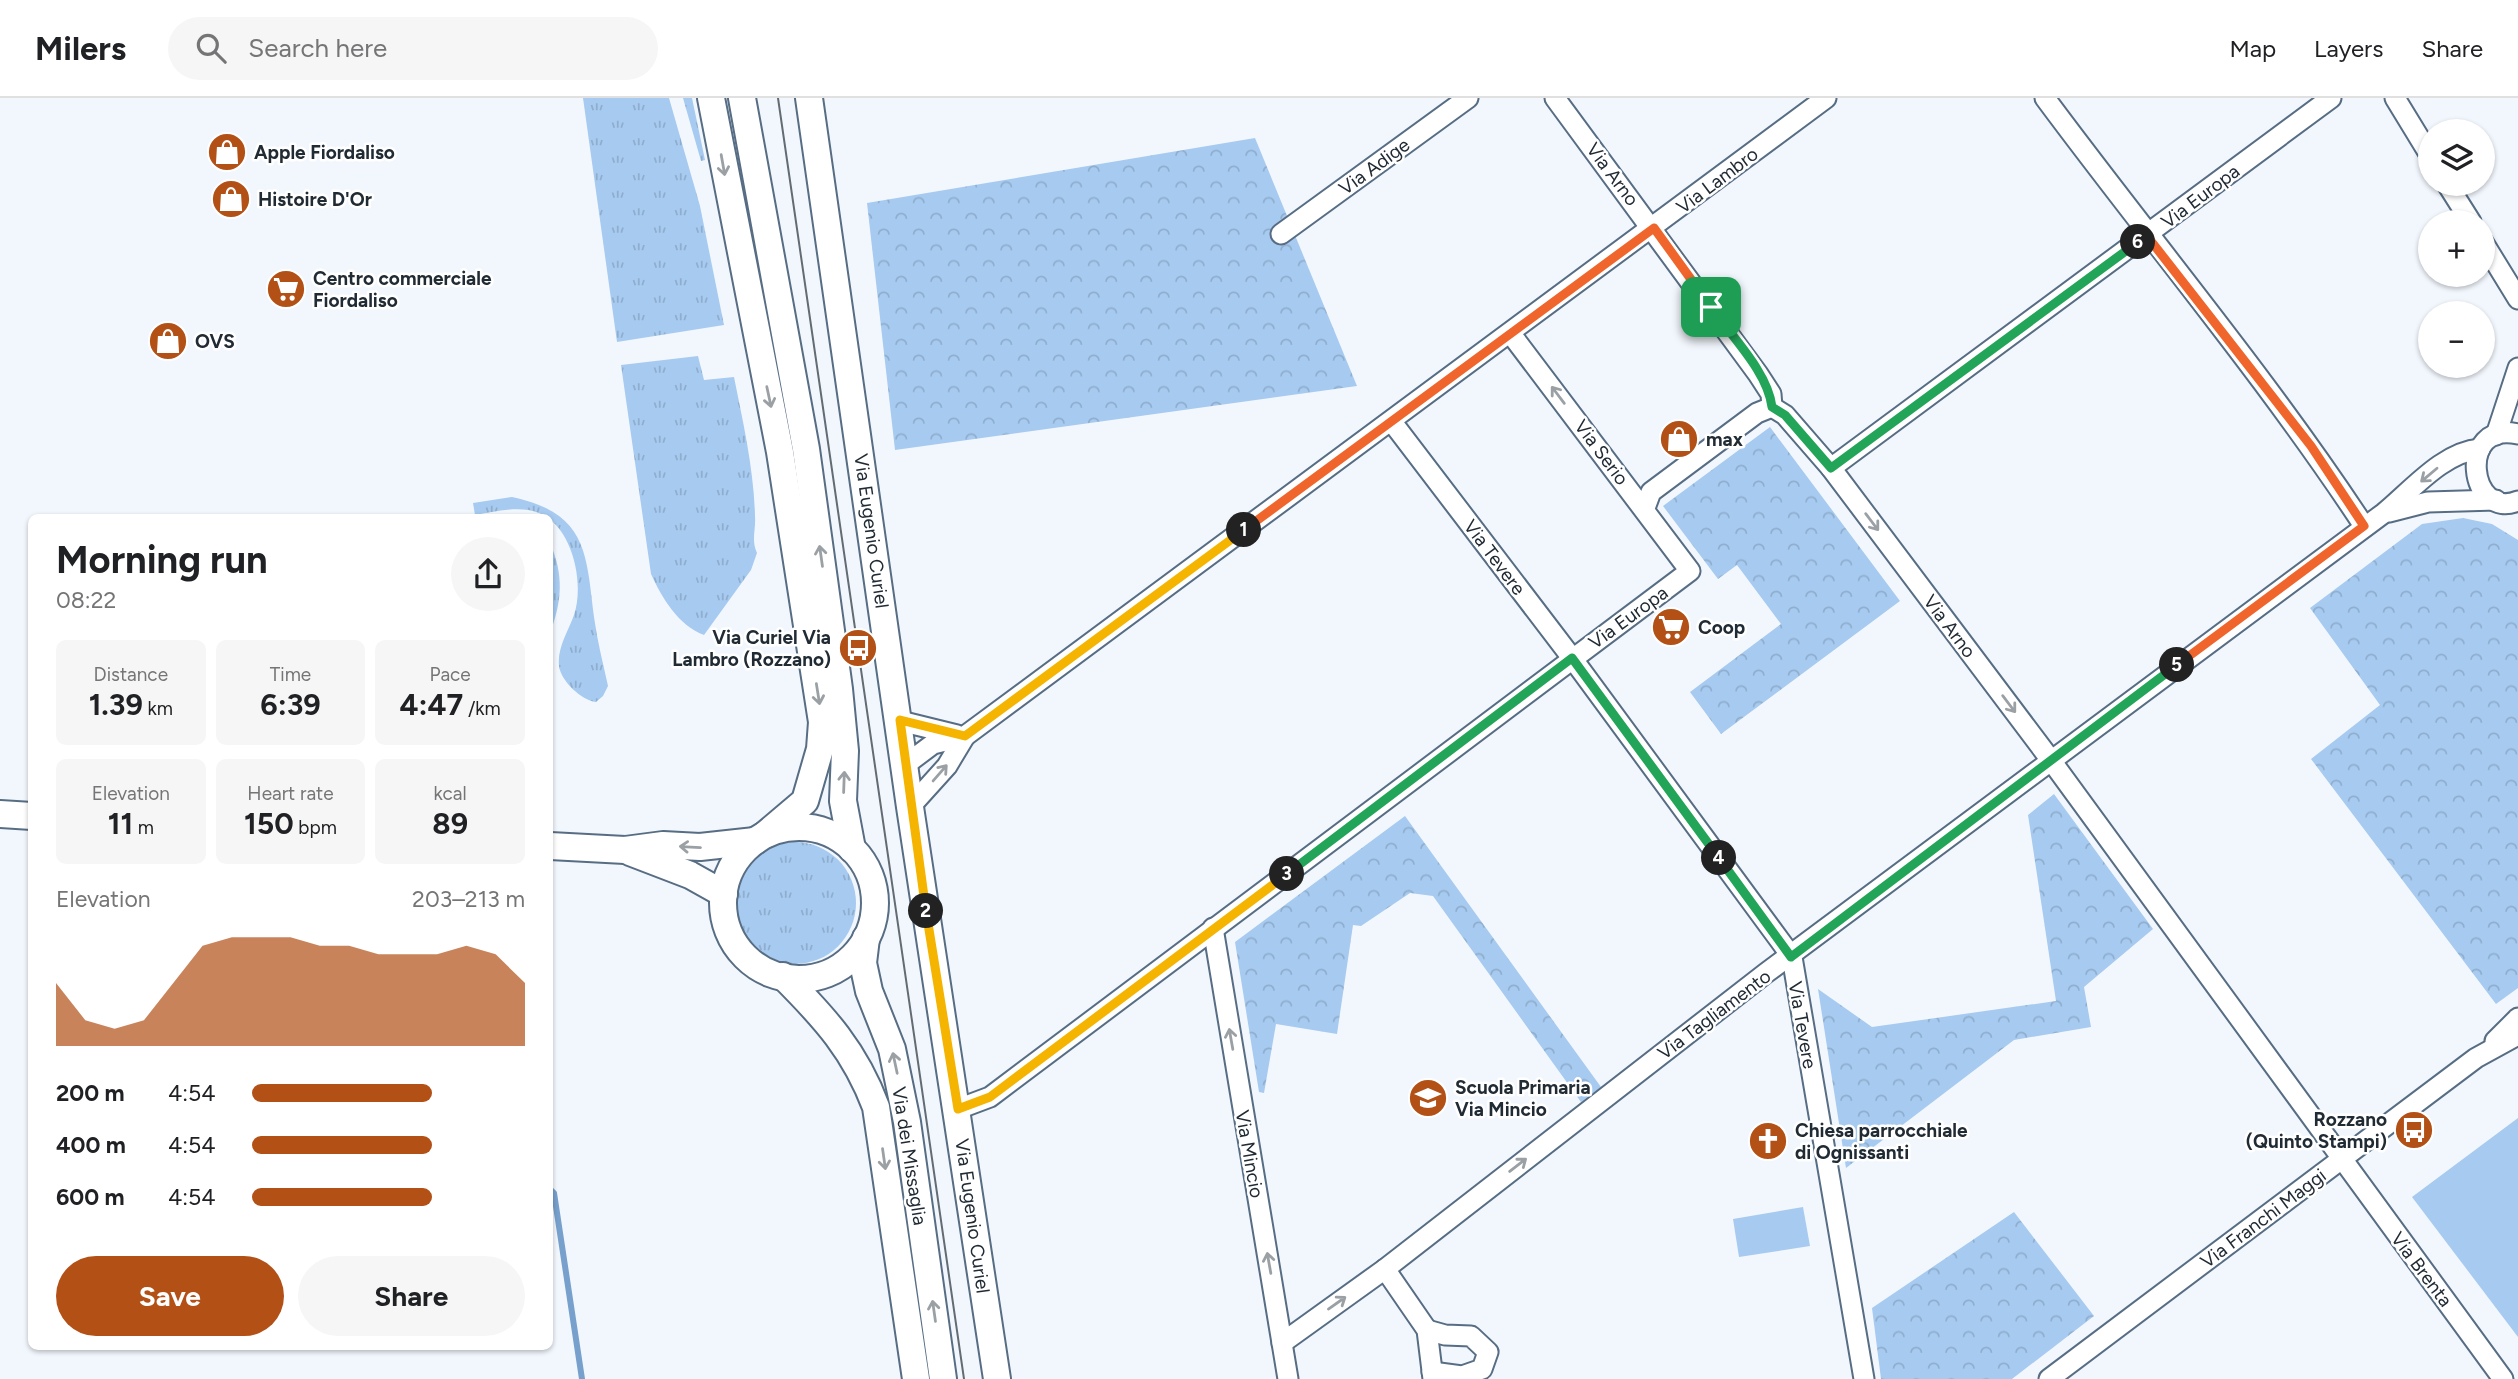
<!DOCTYPE html>
<html lang="en">
<head>
<meta charset="utf-8">
<style>
  body { margin:0; font-family:Figtree,sans-serif; background:#f6f6f6; color:#202124; height:100vh; display:flex; flex-direction:column; font-size:26px; white-space:nowrap }
  * { box-sizing:border-box; margin:0 }
  p { font-size:23px; color:#757577 }
  .icon { flex:none; width:38px; height:38px; fill:none; stroke:currentColor; stroke-width:2; stroke-linecap:round; stroke-linejoin:round }
  .map { position:relative; flex:1; overflow:hidden }
  .drawer { position:absolute; left:28px; top:416px; width:525px; height:836px; display:flex; flex-direction:column; background:#fff; border-radius:10px; box-shadow:0 2px 5px #0004 }
  .drawer>* { flex:none }
  .tools { position:absolute; left:2418px; top:21px; display:grid; gap:14px }
  .tools a { display:grid; place-items:center; width:77px; height:77px; border-radius:50%; background:#fff; box-shadow:0 2px 5px #0004; font-size:35px }
  .pin { position:absolute; display:grid; place-items:center; width:60px; height:60px; color:#fff; margin:-30px; border-radius:14px; box-shadow:0 4px 10px #0006 }
  .km { position:absolute; width:35px; height:35px; margin:-18px; border-radius:50%; background:#222; color:#fff; font-size:19px; line-height:35px; text-align:center }
  .round { display:grid; place-items:center; flex:none; width:74px; height:74px; border-radius:37px; background:#f6f6f6 }
  .head { display:flex; align-items:center; justify-content:space-between; height:119px; padding:0 28px }
  h1 { font-size:38px; font-weight:700; line-height:52px }
  .stats { display:grid; grid-template-columns:repeat(3,1fr); gap:10px; height:119px; padding:7px 28px }
  .stats div { display:grid; align-content:center; border-radius:10px; background:#f6f6f6; text-align:center }
  .stats b { font-size:30px; font-weight:700 }
  .stats small { font-size:19px; font-weight:400 }
  .stats p { font-size:19px }
  .chart { height:196px; padding:14px 28px }
  .chart p { display:flex; justify-content:space-between }
  .chart svg { width:100%; height:126px; margin-top:7px; fill:#b25015; opacity:.7 }
  .primary-button { display:flex; gap:14px; margin-top:auto; padding:14px 28px }
  .primary-button a { flex:1; height:80px; border-radius:42px; background:#b25015; color:#fff; font-size:28px; font-weight:700; line-height:80px; text-align:center }
  .primary-button a+a { background:#f6f6f6; color:#202124 }
  ul { padding:0 28px; list-style:none; font-size:23px }
  li { display:grid; grid-template-columns:112px 84px 1fr; align-items:center; height:52px }
  li i { height:18px; border-radius:9px; background:#b25015 }
  header { display:flex; align-items:center; gap:42px; box-sizing:border-box; height:98px; padding:0 35px; background:#fff; border-bottom:2px solid #e0e0e0 }
  header strong { font-size:33px }
  nav { display:flex; gap:38px; margin-inline-start:auto; font-size:24px }
  .search { width:490px; height:63px; background:#f6f6f6; display:flex; align-items:center; gap:18px; box-sizing:border-box; padding:0 24px; border-radius:38px; color:#757577; font-size:26px }
  .map>svg:first-child { display:block }
  .grass { fill:url(#grass-tufts) }
  .park { fill:url(#park-crowns) }
  .pitch { fill:#a7caf0 }
  .lines { fill:none; stroke-linecap:round; stroke-linejoin:round }
  .stream { stroke:#77a0cc; stroke-width:6 }
  .street-casing { stroke:#576d84; stroke-width:23 }
  .secondary-casing { stroke:#576d84; stroke-width:30 }
  .street { stroke:#fff; stroke-width:19 }
  .secondary { stroke:#fff; stroke-width:26 }
  .tram { stroke:#636b73; stroke-width:2 }
  .oneway { stroke:#9ba0a4 }
  .split-1-casing { stroke:#fff; stroke-width:14 }
  .split-2-casing { stroke:#fff; stroke-width:14 }
  .split-3-casing { stroke:#fff; stroke-width:14 }
  .split-4-casing { stroke:#fff; stroke-width:14 }
  .split-5-casing { stroke:#fff; stroke-width:14 }
  .split-6-casing { stroke:#fff; stroke-width:14 }
  .split-7-casing { stroke:#fff; stroke-width:14 }
  .split-1 { stroke:#f0652b; stroke-width:9 }
  .split-2 { stroke:#f5b400; stroke-width:9 }
  .split-3 { stroke:#f5b400; stroke-width:9 }
  .split-4 { stroke:#22a559; stroke-width:9 }
  .split-5 { stroke:#22a559; stroke-width:9 }
  .split-6 { stroke:#f0652b; stroke-width:9 }
  .split-7 { stroke:#22a559; stroke-width:9 }
  .labels { text-anchor:middle; stroke-width:5; stroke-linejoin:round; paint-order:stroke }
  .poi-label { font-size:19px; font-weight:bold; fill:#212b34; stroke:#fff; text-anchor:start }
  .street-label { font-size:19px; fill:#212b34; stroke:#fff }
</style>
</head>
<body>
<header>
<strong>Milers</strong>
<div class="search"><svg class="icon" aria-label="search" viewBox="0 0 24 24"><circle cx="10" cy="10" r="6"/><path d="M15 15l6 6"/></svg>Search here</div>
<nav><a>Map</a><a>Layers</a><a>Share</a></nav>
</header>
<div class="map">
<svg width="2518" height="1281" viewBox="0 0 2518 1281">
  <defs>
    <pattern id="grass-tufts" width="24" height="20" patternUnits="userSpaceOnUse" patternTransform="scale(1.75)"><rect width="24" height="20" fill="#a7caf0"/><path d="M3 7l-1-3M5 7V3M7 7l1-3M15 17l-1-3M17 17v-4M19 17l1-3" fill="none" stroke="#8faece"/></pattern>
    <pattern id="park-crowns" width="20" height="18" patternUnits="userSpaceOnUse" patternTransform="scale(1.75)"><rect width="20" height="18" fill="#a7caf0"/><path d="M2 6a3 3 0 1 1 6 0M12 15a3 3 0 1 1 6 0" fill="none" stroke="#8faece"/></pattern>
  </defs>
  <rect width="100%" height="100%" fill="#f2f7fd"/>
  <g class="grass">
    <path d="M583,0H669L700,108L724,227L617,244Z"/>
    <path d="M683,0H692L705,62L701,63Z"/>
    <path d="M698,258L704,282L734,279C743,324 754,372 755,418C756,432 751,442 757,455L751,472L704,537C678,527 662,500 651,476L621,267Z"/>
    <path d="M512,399C587,415 586,454 594,519C597,542 603,565 608,588L603,598L596,604C581,602 561,583 559,568C557,550 568,534 574,517C585,484 572,428 539,415C519,407 494,414 475,417L473,405Z"/>
    <path d="M550,445C564,477 562,503 550,535Z"/>
    <circle cx="795" cy="805" r="61"/>
  </g>
  <g class="park">
    <path d="M1255,40L1357,288L895,352L867,105Z"/>
    <path d="M1770,329L1900,503L1721,636L1690,594L1781,526L1737,467L1718,481L1663,408Z"/>
    <path d="M2463,420L2492,426L2518,442V890L2496,906L2311,661L2380,607L2310,510L2422,426Z"/>
    <path d="M2054,696L2153,831L2084,889L2091,929L2014,942L1846,1070L1818,891L1872,929L2056,903L2028,717Z"/>
    <path d="M1405,718L1601,989L1581,1004L1433,798L1410,795L1361,828L1353,827L1337,936L1276,926L1264,995L1259,994L1235,844Z"/>
    <path d="M2014,1114L2094,1218L2012,1281H1881L1872,1210Z"/>
  </g>
  <g class="pitch">
    <path d="M2518,1020V1239L2412,1099Z"/>
    <path d="M1803,1109L1810,1148L1739,1159L1733,1121Z"/>
  </g>
  <g class="lines">
    <path class="stream" d="M550,1091L554,1095L582,1281"/>
    <g class="street-casing">
      <g id="street">
        <path d="M1555,0L1758,276L1771,296L1772,309"/>
        <path d="M2045,0C2151,143 2266,279 2364,428"/>
        <path d="M2395,0L2431,59"/>
        <path d="M2447,86L2471,124"/>
        <path d="M1281,136L1468,0"/>
        <path d="M2483,144L2518,201"/>
        <path d="M1772,309L1785,317L1831,370L2050,661L2503,1281"/>
        <path d="M1392,324L1572,560L1792,859L1864,1281"/>
        <path d="M2518,336C2456,322 2469,423 2518,403"/>
        <path d="M2496,337L2518,270"/>
        <path d="M1831,370L2331,0"/>
        <path d="M1645,410L1651,394L1757,315L1772,309"/>
        <path d="M2389,414L2428,404L2496,402"/>
        <path d="M900,623L957,637"/>
        <path d="M905,667L933,646L965,638L1826,0"/>
        <path d="M910,709L947,668L965,638"/>
        <path d="M1213,830L1288,1281"/>
        <path d="M2495,943L2518,920"/>
        <path d="M958,1011L990,999L1690,473L1511,236"/>
        <path d="M1385,1171L1427,1232L1433,1281"/>
        <path d="M1427,1232L1445,1237L1471,1238L1488,1254L1482,1271L1462,1278L1432,1274"/>
        <path d="M1282,1245L1385,1171L1766,875L2384,415C2412,392 2443,354 2480,351"/>
        <path d="M2049,1281L2476,960L2518,937"/>
      </g>
    </g>
    <g class="secondary-casing">
      <g id="secondary">
        <path d="M711,0L780,354L822,624L820,651L805,703L766,736"/>
        <path d="M742,0L806,351L839,591L845,653L843,703L852,751"/>
        <path d="M809,0L910,709L997,1281"/>
        <path d="M0,716L32,718"/>
        <circle cx="799" cy="805" r="76"/>
        <path d="M550,748L625,752L663,747L700,749L755,743"/>
        <path d="M630,754L690,777L724,796"/>
        <path d="M866,840L863,865L869,893L892,951L907,1024L943,1281"/>
        <path d="M783,878C825,920 855,953 876,1009L916,1281"/>
      </g>
    </g>
    <use href="#street" class="street"/>
    <use href="#secondary" class="secondary"/>
    <path class="tram" d="M778,0L964,1281"/>
  </g>
  <defs><path id="oneway-shaft" d="M-6 0H5M1.5-3L5.5 0L1.5 3" fill="none" stroke-width="1.6" stroke-linecap="round" stroke-linejoin="round" transform="scale(1.75)"/></defs>
  <g class="oneway">
    <use href="#oneway-shaft" transform="translate(723 67) rotate(80)"/>
    <use href="#oneway-shaft" transform="translate(1558 297) rotate(-127)"/>
    <use href="#oneway-shaft" transform="translate(769 299) rotate(78)"/>
    <use href="#oneway-shaft" transform="translate(2429 377) rotate(140)"/>
    <use href="#oneway-shaft" transform="translate(1872 424) rotate(53)"/>
    <use href="#oneway-shaft" transform="translate(821 458) rotate(-98)"/>
    <use href="#oneway-shaft" transform="translate(818 596) rotate(81)"/>
    <use href="#oneway-shaft" transform="translate(2009 606) rotate(53)"/>
    <use href="#oneway-shaft" transform="translate(940 675) rotate(-49)"/>
    <use href="#oneway-shaft" transform="translate(844 684) rotate(-88)"/>
    <use href="#oneway-shaft" transform="translate(690 749) rotate(-177)"/>
    <use href="#oneway-shaft" transform="translate(1231 941) rotate(-100)"/>
    <use href="#oneway-shaft" transform="translate(895 965) rotate(-102)"/>
    <use href="#oneway-shaft" transform="translate(884 1061) rotate(82)"/>
    <use href="#oneway-shaft" transform="translate(1518 1067) rotate(-38)"/>
    <use href="#oneway-shaft" transform="translate(1269 1165) rotate(-100)"/>
    <use href="#oneway-shaft" transform="translate(1337 1205) rotate(-35)"/>
    <use href="#oneway-shaft" transform="translate(934 1213) rotate(-98)"/>
  </g>
  <g class="lines">
    <g class="split-1-casing">
      <path id="split-1" d="M1244,432L1654,130L1711,209"/>
    </g>
    <g class="split-2-casing">
      <path id="split-2" d="M926,813L900,622L965,638L1244,432"/>
    </g>
    <g class="split-3-casing">
      <path id="split-3" d="M926,813L958,1011L990,999L1287,776"/>
    </g>
    <g class="split-4-casing">
      <path id="split-4" d="M1287,776L1572,560L1719,760"/>
    </g>
    <g class="split-5-casing">
      <path id="split-5" d="M1719,760L1791,859L2177,567"/>
    </g>
    <g class="split-6-casing">
      <path id="split-6" d="M2138,144L2147,138L2311,348L2364,428L2177,567"/>
    </g>
    <g class="split-7-casing">
      <path id="split-7" d="M1711,209C1731,238 1768,274 1772,309L1785,317L1831,370L2138,144"/>
    </g>
    <use href="#split-1" class="split-1"/>
    <use href="#split-2" class="split-2"/>
    <use href="#split-3" class="split-3"/>
    <use href="#split-4" class="split-4"/>
    <use href="#split-5" class="split-5"/>
    <use href="#split-6" class="split-6"/>
    <use href="#split-7" class="split-7"/>
  </g>
  <defs>
    <g id="shop-disc" transform="scale(2.0125)"><circle r="9.5" fill="#b25015" stroke="#fff"/><path d="M-5-2.5h2.3a2.7 3.5 0 0 1 5.4 0H5L5.5 6h-11ZM-1.5-2.5h3a1.5 2.3 0 0 0-3 0Z" fill="#fff"/></g>
    <g id="supermarket-disc" transform="scale(2.0125)"><circle r="9.5" fill="#b25015" stroke="#fff"/><path d="M-6-5.5h2.5l.6 2H6L4.5 2H-2.5L-4.4-4H-6ZM-1.5 3.2a1.3 1.3 0 1 0 .1 0ZM3 3.2a1.3 1.3 0 1 0 .1 0Z" fill="#fff"/></g>
    <g id="bus-disc" transform="scale(2.0125)"><circle r="9.5" fill="#b25015" stroke="#fff"/><path d="M-5-6H5V4H4V6H2V4H-2V6H-4V4H-5ZM-3.5-4V0h7V-4ZM-3.5 1.2v1.5H-2V1.2ZM2 1.2v1.5H3.5V1.2Z" fill="#fff"/></g>
    <g id="school-disc" transform="scale(2.0125)"><circle r="9.5" fill="#b25015" stroke="#fff"/><path d="M0-5L7-2L0 1L-7-2ZM-4 1L0 2.5L4 1V4Q0 6-4 4Z" fill="#fff"/></g>
    <g id="church-disc" transform="scale(2.0125)"><circle r="9.5" fill="#b25015" stroke="#fff"/><path d="M-1.2-6h2.4v3.5h3.3v2.4h-3.3V6h-2.4V-.1h-3.3v-2.4h3.3Z" fill="#fff"/></g>
  </defs>
  <g fill-rule="evenodd">
    <use href="#shop-disc" x="227" y="54"/>
    <use href="#shop-disc" x="231" y="101"/>
    <use href="#supermarket-disc" x="286" y="191"/>
    <use href="#shop-disc" x="168" y="243"/>
    <use href="#shop-disc" x="1679" y="341"/>
    <use href="#supermarket-disc" x="1671" y="529"/>
    <use href="#bus-disc" x="858" y="550"/>
    <use href="#school-disc" x="1428" y="1000"/>
    <use href="#bus-disc" x="2414" y="1032"/>
    <use href="#church-disc" x="1768" y="1043"/>
  </g>
  <g class="labels">
    <g class="poi-label">
      <text x="254" y="61">Apple Fiordaliso</text>
      <text x="258" y="108">Histoire D'Or</text>
      <text x="313" y="187">Centro commerciale<tspan x="313" dy="22">Fiordaliso</tspan></text>
      <text x="195" y="250">OVS</text>
      <text x="1706" y="348">max</text>
      <text x="1698" y="536">Coop</text>
      <text x="831" y="546" text-anchor="end">Via Curiel Via<tspan x="831" dy="22">Lambro (Rozzano)</tspan></text>
      <text x="1455" y="996">Scuola Primaria<tspan x="1455" dy="22">Via Mincio</tspan></text>
      <text x="2387" y="1028" text-anchor="end">Rozzano<tspan x="2387" dy="22">(Quinto Stampi)</tspan></text>
      <text x="1795" y="1039">Chiesa parrocchiale<tspan x="1795" dy="22">di Ognissanti</tspan></text>
    </g>
    <g class="street-label">
      <text transform="translate(1374 68) rotate(-36)" y="7">Via Adige</text>
      <text transform="translate(1613 76) rotate(53)" y="7">Via Arno</text>
      <text transform="translate(1717 82) rotate(-37)" y="7">Via Lambro</text>
      <text transform="translate(2200 98) rotate(-37)" y="7">Via Europa</text>
      <text transform="translate(1602 354) rotate(53)" y="7">Via Serio</text>
      <text transform="translate(872 433) rotate(82)" y="7">Via Eugenio Curiel</text>
      <text transform="translate(1495 459) rotate(53)" y="7">Via Tevere</text>
      <text transform="translate(1628 519) rotate(-36)" y="7">Via Europa</text>
      <text transform="translate(1950 528) rotate(53)" y="7">Via Arno</text>
      <text transform="translate(1714 916) rotate(-37)" y="7">Via Tagliamento</text>
      <text transform="translate(1803 927) rotate(80)" y="7">Via Tevere</text>
      <text transform="translate(1250 1056) rotate(80)" y="7">Via Mincio</text>
      <text transform="translate(910 1058) rotate(81)" y="7">Via dei Missaglia</text>
      <text transform="translate(973 1118) rotate(82)" y="7">Via Eugenio Curiel</text>
      <text transform="translate(2263 1120) rotate(-37)" y="7">Via Franchi Maggi</text>
      <text transform="translate(2422 1171) rotate(53)" y="7">Via Brenta</text>
    </g>
  </g>
</svg>
<div class="tools">
<a><svg class="icon" aria-label="layers" viewBox="0 0 24 24"><path d="M12 4l9 5-9 5-9-5zM3 14l9 5 9-5"/></svg></a>
<a>+</a>
<a>−</a>
</div>
<div class="pin" style="left:1711px;top:209px;background:#1e9e55"><svg class="icon" aria-label="arrive" viewBox="0 0 24 24"><path d="M6 21V4h12l-3 4 3 4H6"/></svg></div>
<b class="km" style="left:1244px;top:432px">1</b>
<b class="km" style="left:926px;top:813px">2</b>
<b class="km" style="left:1287px;top:776px">3</b>
<b class="km" style="left:1719px;top:760px">4</b>
<b class="km" style="left:2177px;top:567px">5</b>
<b class="km" style="left:2138px;top:144px">6</b>
<section class="drawer">
<div class="head"><div><h1>Morning run</h1><p>08:22</p></div><a class="round"><svg class="icon" aria-label="share" viewBox="0 0 24 24"><path d="M12 15V3M7 8l5-5 5 5M5 13v7h14v-7"/></svg></a></div>
<div class="stats">
<div><p>Distance</p><b>1.39<small> km</small></b></div>
<div><p>Time</p><b>6:39</b></div>
<div><p>Pace</p><b>4:47<small> /km</small></b></div>
</div>
<div class="stats">
<div><p>Elevation</p><b>11<small> m</small></b></div>
<div><p>Heart rate</p><b>150<small> bpm</small></b></div>
<div><p>kcal</p><b>89</b></div>
</div>
<div class="chart"><p><span>Elevation</span>203–213 m</p>
<svg viewBox="0 0 160 44" preserveAspectRatio="none"><path d="M0 44V22L10 35L20 38L30 35L40 22L50 9L60 6L70 6L80 6L90 9L100 9L110 12L120 12L130 12L140 9L150 12L160 22V44z"/></svg>
</div>
<ul>
<li><b>200 m</b>4:54<i style="width:66%"></i></li>
<li><b>400 m</b>4:54<i style="width:66%"></i></li>
<li><b>600 m</b>4:54<i style="width:66%"></i></li>
</ul>
<div class="primary-button"><a>Save</a><a>Share</a></div>
</section>
</div>
</body>
</html>
